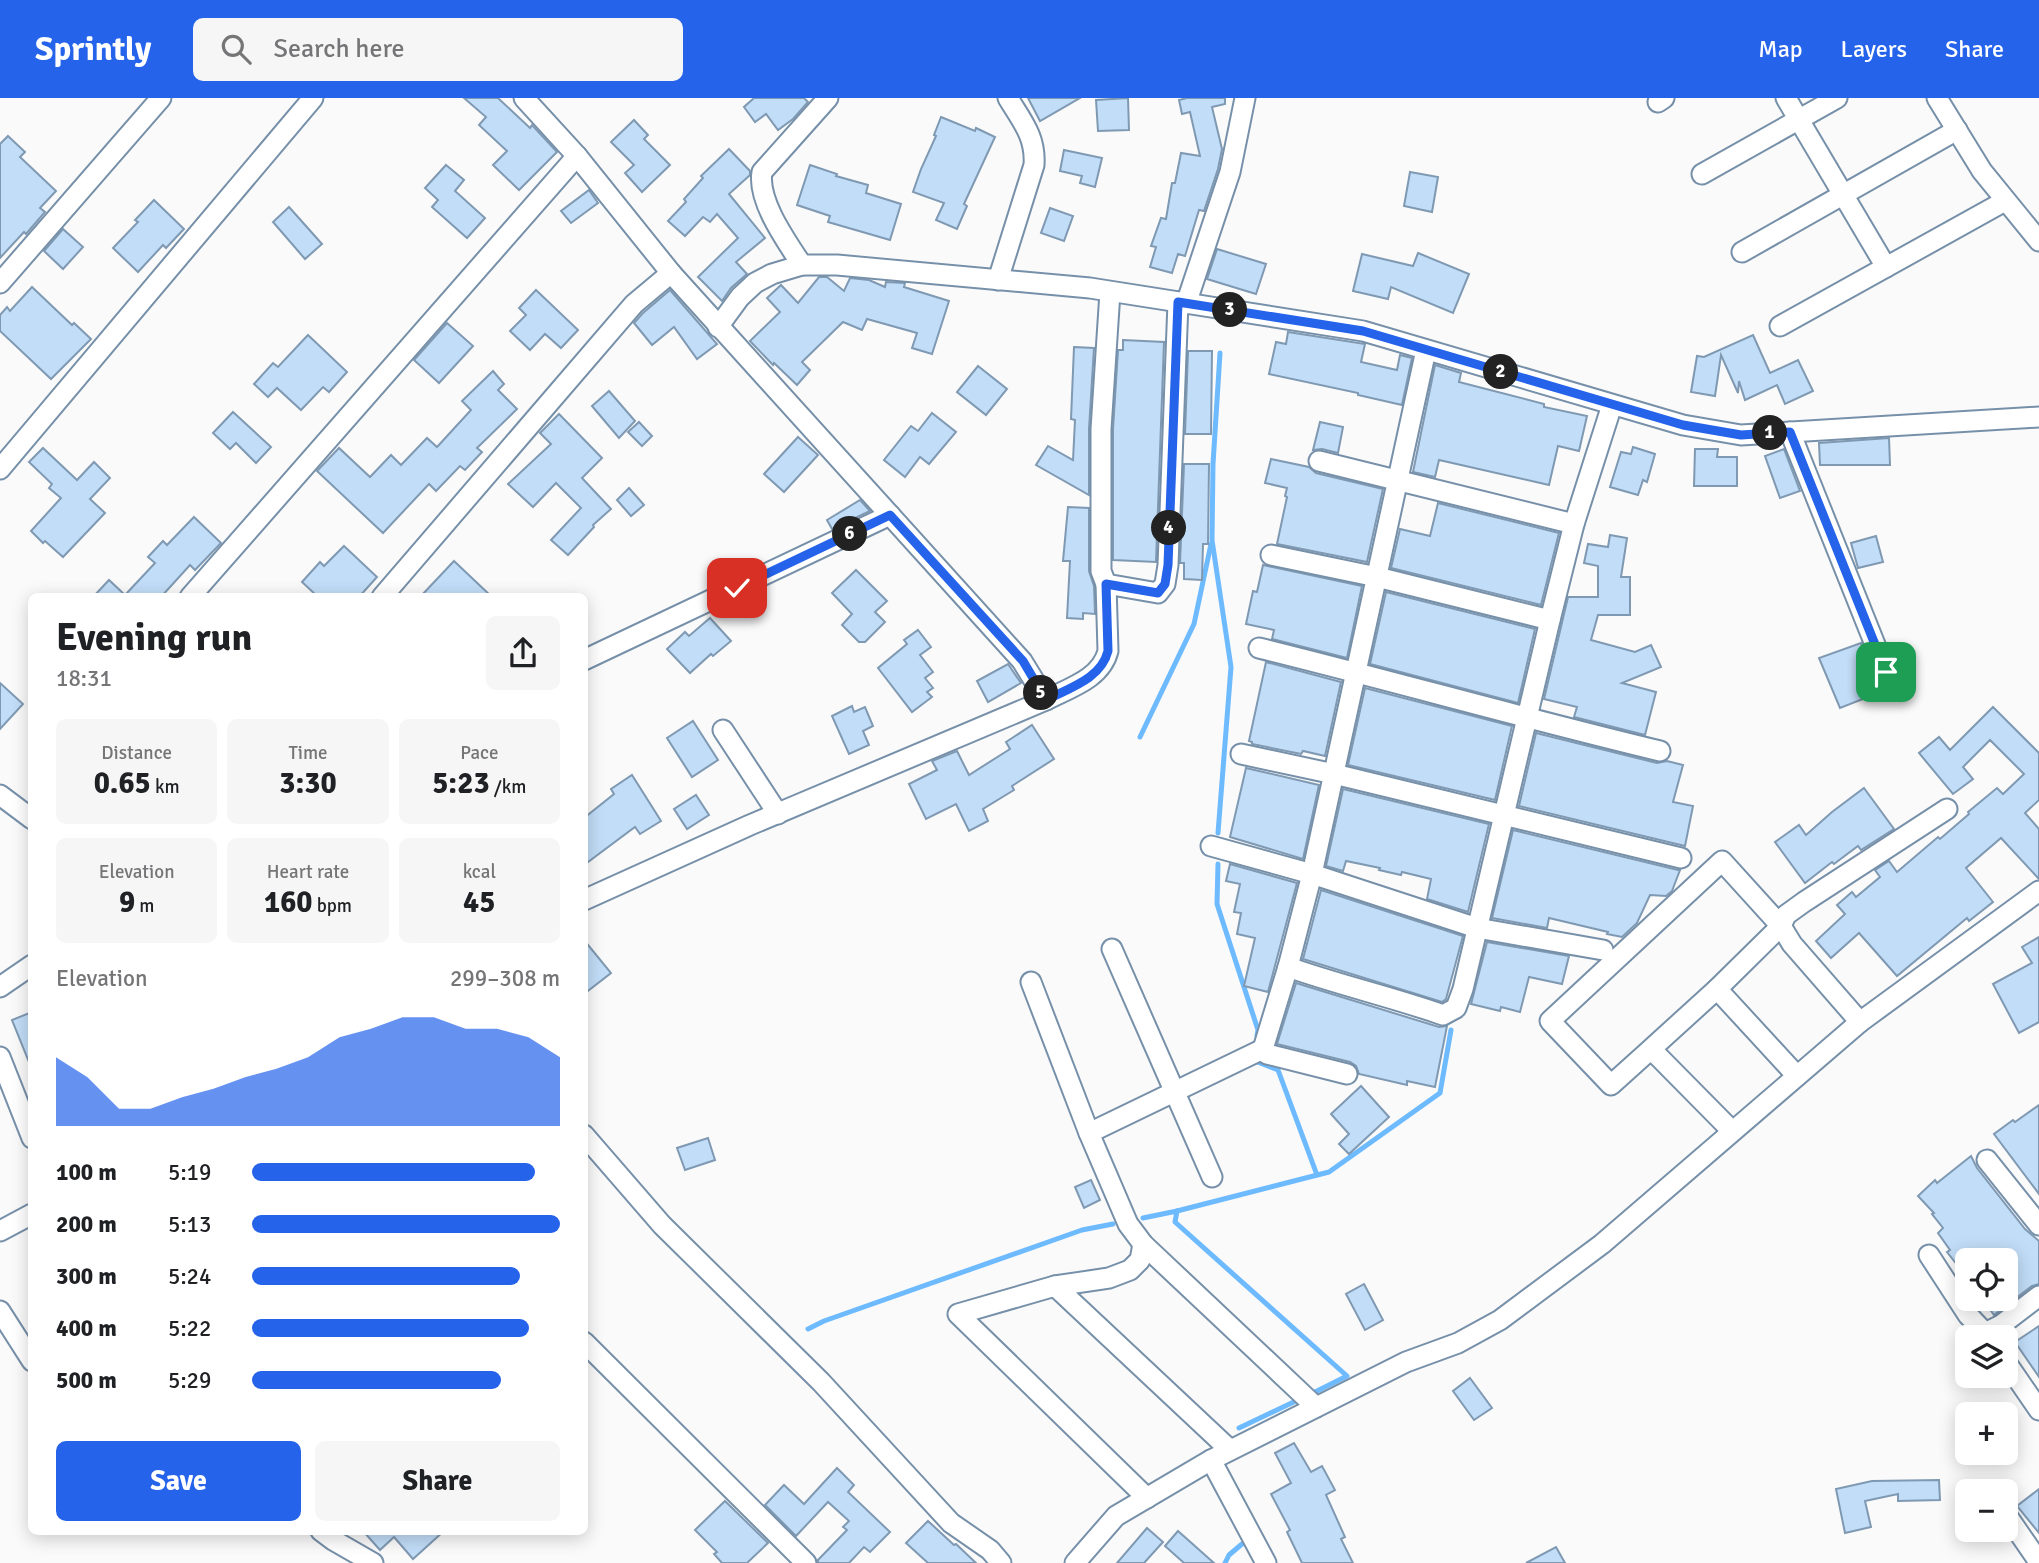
<!DOCTYPE html>
<html lang="en">
<head>
<meta charset="utf-8">
<style>
  body { margin:0; font-family:Signika,sans-serif; background:#f6f6f6; color:#202124; height:100vh; display:flex; flex-direction:column; font-size:26px; white-space:nowrap }
  * { box-sizing:border-box; margin:0 }
  p { font-size:23px; color:#757577 }
  .icon { flex:none; width:38px; height:38px; fill:none; stroke:currentColor; stroke-width:2; stroke-linecap:round; stroke-linejoin:round }
  .map { position:relative; flex:1; overflow:hidden }
  .drawer { position:absolute; left:28px; top:495px; width:560px; height:942px; display:flex; flex-direction:column; background:#fff; border-radius:10px; box-shadow:0 4px 18px #0003 }
  .drawer>* { flex:none }
  .controls { position:absolute; left:1955px; top:1150px; display:grid; gap:14px }
  .controls a { display:grid; place-items:center; width:63px; height:63px; border-radius:10px; background:#fff; box-shadow:0 4px 18px #0003; font-size:35px }
  .pin { position:absolute; display:grid; place-items:center; width:60px; height:60px; color:#fff; margin:-30px; border-radius:14px; box-shadow:0 4px 10px #0006 }
  .km { position:absolute; width:35px; height:35px; margin:-18px; border-radius:50%; background:#222; color:#fff; font-size:19px; line-height:35px; text-align:center }
  .round { display:grid; place-items:center; flex:none; width:74px; height:74px; border-radius:10px; background:#f6f6f6 }
  .overview { display:flex; align-items:center; justify-content:space-between; height:119px; padding:0 28px }
  h1 { font-size:38px; font-weight:800; line-height:52px }
  .metrics { display:grid; grid-template-columns:repeat(3,1fr); gap:10px; height:119px; padding:7px 28px }
  .metrics div { display:grid; align-content:center; border-radius:10px; background:#f6f6f6; text-align:center }
  .metrics b { font-size:30px; font-weight:800 }
  .metrics small { font-size:19px; font-weight:400 }
  .metrics p { font-size:19px }
  .chart { height:196px; padding:14px 28px }
  .chart p { display:flex; justify-content:space-between }
  .chart svg { width:100%; height:126px; margin-top:7px; fill:#2563eb; opacity:.7 }
  .cta { display:flex; gap:14px; margin-top:auto; padding:14px 28px }
  .cta a { flex:1; height:80px; border-radius:10px; background:#2563eb; color:#fff; font-size:28px; font-weight:800; line-height:80px; text-align:center }
  .cta a+a { background:#f6f6f6; color:#202124 }
  ul { padding:0 28px; list-style:none; font-size:23px }
  li { display:grid; grid-template-columns:112px 84px 1fr; align-items:center; height:52px }
  li i { height:18px; border-radius:9px; background:#2563eb }
  header { display:flex; align-items:center; gap:42px; box-sizing:border-box; height:98px; padding:0 35px; background:#2563eb; color:#fff }
  header strong { font-size:33px }
  nav { display:flex; gap:38px; margin-inline-start:auto; font-size:24px }
  .search { width:490px; height:63px; background:#f6f6f6; display:flex; align-items:center; gap:18px; box-sizing:border-box; padding:0 24px; border-radius:10px; color:#757577; font-size:26px }
  .map>svg:first-child { display:block }
  .lines { fill:none; stroke-linecap:round; stroke-linejoin:round }
  .stream { stroke:#6ebaff; stroke-width:5 }
  .building { fill:#c2ddf8; stroke:#7f99b2; stroke-width:2 }
  .minor-casing { stroke:#7790a9; stroke-width:23 }
  .minor { stroke:#fff; stroke-width:19 }
  .route-casing { stroke:#fff; stroke-width:14 }
  .route { stroke:#2563eb; stroke-width:9 }
</style>
</head>
<body>
<header>
<strong>Sprintly</strong>
<div class="search"><svg class="icon" aria-label="search" viewBox="0 0 24 24"><circle cx="10" cy="10" r="6"/><path d="M15 15l6 6"/></svg>Search here</div>
<nav><a>Map</a><a>Layers</a><a>Share</a></nav>
</header>
<div class="map">
<svg width="2039" height="1465" viewBox="0 0 2039 1465">
  <rect width="100%" height="100%" fill="#fafafa"/>
  <g class="lines">
    <g class="stream">
      <path d="M1140,639L1194,526L1211,446"/>
      <path d="M1218,735L1231,569L1212,442L1213,366L1220,255"/>
      <path d="M1218,766L1217,806L1258,932L1257,938"/>
      <path d="M1255,963L1278,972L1317,1077"/>
      <path d="M1177,1113L1329,1074L1440,995L1451,932"/>
      <path d="M1143,1120L1177,1113L1175,1124L1347,1278L1309,1297"/>
      <path d="M808,1231L824,1223L1082,1132L1113,1126"/>
      <path d="M1239,1330L1300,1301"/>
      <path d="M1225,1465L1229,1457L1242,1446"/>
    </g>
  </g>
  <g class="building">
    <path d="M464,0H498L530,30L532,27L557,54L519,92L493,67L507,53L479,27L486,19Z"/>
    <path d="M754,0H804L808,4L793,21L778,32L766,16L755,24L744,9Z"/>
    <path d="M1028,0H1080L1040,23Z"/>
    <path d="M1128,0L1129,32L1098,33L1096,2Z"/>
    <path d="M1187,0H1225V6L1212,9L1222,51L1218,71L1204,113L1199,112L1185,158L1178,156L1172,175L1150,169L1156,149L1151,148L1161,120L1166,121L1172,85H1175L1181,55L1200,58L1190,14L1182,16L1179,2Z"/>
    <path d="M941,19L975,33L976,30L995,39L964,106L967,108L957,131L936,122L944,105L913,94L921,71L936,38L934,37Z"/>
    <path d="M634,22L648,37L644,41L670,67L642,94L625,75L634,67L611,44Z"/>
    <path d="M8,38L25,54L20,59L56,93L40,110L45,114L26,136L24,134L0,160V46Z"/>
    <path d="M729,51L750,73V77L729,96L765,140L736,164L747,176L731,190L722,203L698,179L738,140L717,116L710,124L703,119L685,138L668,123L686,104L684,101L703,80L701,78Z"/>
    <path d="M1064,52L1102,60L1095,89L1080,85L1082,78L1060,73Z"/>
    <path d="M446,67L464,82L455,93L485,120L467,140L432,109L438,102L425,90Z"/>
    <path d="M810,67L837,76L836,78L868,87L866,95L901,106L890,142L828,124L830,118L797,107Z"/>
    <path d="M1410,74L1438,79L1432,114L1404,108Z"/>
    <path d="M589,92L598,105L571,125L561,113Z"/>
    <path d="M154,102L184,131L166,150L163,147L138,174L113,150L138,124L135,122Z"/>
    <path d="M289,109L322,146L305,161L273,124Z"/>
    <path d="M1050,110L1073,118L1064,143L1041,135Z"/>
    <path d="M63,131L83,149L63,171L44,153Z"/>
    <path d="M1217,151L1266,166L1256,196L1207,181Z"/>
    <path d="M1418,155L1469,176L1453,215L1391,189L1388,201L1353,193L1362,156L1413,168Z"/>
    <path d="M819,179H827L844,193L850,180L869,182L885,189L886,184L905,185L904,189L949,203L932,256L912,250L917,235L867,221L862,232L843,224L802,264L810,272L797,287L774,265L773,267L750,243L780,214L767,200L781,187L798,205Z"/>
    <path d="M32,189L72,227L74,225L91,241L51,281L0,233V217L7,209L10,213Z"/>
    <path d="M536,192L578,232L561,250L545,236L530,252L510,233L526,217L519,210Z"/>
    <path d="M670,192L717,246L697,261L674,229L652,247L634,225L643,215Z"/>
    <path d="M447,225L473,248L439,285L414,262Z"/>
    <path d="M1288,234L1365,246L1361,264L1397,272L1400,257L1412,260L1402,307L1358,297V295L1269,276L1276,244L1286,246Z"/>
    <path d="M308,237L347,274L329,294L323,289L301,312L277,290L268,299L254,286L273,265L278,269Z"/>
    <path d="M1753,237L1770,275L1798,262L1813,293L1785,306L1777,287L1745,302L1739,283L1738,295L1721,257L1715,298L1691,294L1697,258L1704,259Z"/>
    <path d="M1123,242L1164,244L1156,464L1113,462V331L1118,252H1123Z"/>
    <path d="M1074,249L1094,250L1089,331V397L1036,367L1048,348L1073,362L1075,322L1071,321Z"/>
    <path d="M1188,253H1212L1211,336H1185Z"/>
    <path d="M1435,267L1461,275L1459,284L1544,306V309L1587,318L1579,353L1558,348L1549,387L1439,362L1435,379L1413,374Z"/>
    <path d="M978,268L1007,291L986,317L957,294Z"/>
    <path d="M493,273L504,286L498,292L517,311L477,350L482,354L465,372L460,368L436,393L429,386L383,435L317,373L339,350L370,379L391,357L401,367L427,340L437,349L471,312L462,303Z"/>
    <path d="M609,293L635,323L619,340L592,308Z"/>
    <path d="M233,314L271,349L256,365L236,345L230,351L213,335Z"/>
    <path d="M932,315L956,334L929,366L920,359L905,379L884,362L911,328L918,333Z"/>
    <path d="M559,316L602,360L582,380L611,411L593,427L594,429L568,457L551,442L581,410L556,385L533,409L508,386L551,346L540,335Z"/>
    <path d="M639,324L652,338L642,348L628,334Z"/>
    <path d="M1320,324L1343,329L1338,355L1322,351L1313,352Z"/>
    <path d="M798,339L818,357L784,394L764,376Z"/>
    <path d="M1889,340L1890,367H1820L1819,345Z"/>
    <path d="M1633,349L1655,356L1647,384L1643,382L1638,397L1610,389L1621,354L1631,356Z"/>
    <path d="M43,350L77,382L94,364L110,380L90,401L105,415L63,459L45,443L43,445L31,433L61,400L49,390L52,386L29,364Z"/>
    <path d="M1695,351H1718L1717,359H1737V388H1694Z"/>
    <path d="M1784,351L1800,393L1780,400L1765,358Z"/>
    <path d="M1271,361L1309,369L1316,375L1383,391L1367,464L1277,446L1287,399L1285,398L1287,390L1265,385Z"/>
    <path d="M1184,366H1209L1208,446H1203L1202,482L1184,481V465H1180Z"/>
    <path d="M629,390L644,407L631,418L617,402Z"/>
    <path d="M860,402L870,413L832,431L827,422Z"/>
    <path d="M1438,405L1559,435L1541,507L1391,470L1400,431L1430,438Z"/>
    <path d="M1068,409L1089,410V473L1094,488L1095,516L1083,515V521L1067,520L1070,463H1063Z"/>
    <path d="M194,419L221,445L195,472L190,467L161,499H93L109,482L125,497L155,465L148,459L163,443L167,447Z"/>
    <path d="M1610,437L1627,440L1621,479H1630V517H1598L1591,542L1635,554L1651,547L1661,569L1622,585L1656,594L1645,637L1574,619L1577,609L1544,601L1568,499H1598V468L1584,465L1588,446L1608,449Z"/>
    <path d="M1876,438L1883,464L1858,470L1851,445Z"/>
    <path d="M344,448L377,479L359,499H318L302,484L320,464L324,468Z"/>
    <path d="M454,463L492,499H420Z"/>
    <path d="M1263,467L1362,488L1347,560L1272,541L1274,532L1246,526L1253,493L1257,494Z"/>
    <path d="M856,472L887,503L875,514L885,524L865,544H859L842,527L852,516L832,495Z"/>
    <path d="M1386,494L1535,531L1518,605L1370,566Z"/>
    <path d="M710,520L731,543L713,558L711,556L690,575L667,551L685,534L689,538Z"/>
    <path d="M918,532L931,549L920,557L933,574L925,580L933,590L927,594L932,599L912,614L878,570L907,546L904,542Z"/>
    <path d="M1861,545L1875,579L1878,583L1884,586L1886,592L1840,610L1819,560Z"/>
    <path d="M1266,564L1341,584L1325,658L1303,653L1301,656L1252,646V644L1249,643Z"/>
    <path d="M1008,566L1021,585L988,604L977,583Z"/>
    <path d="M0,585L23,606L0,631Z"/>
    <path d="M1365,590L1512,628L1495,702L1348,667Z"/>
    <path d="M852,608L854,614L865,609L873,628L863,633L869,647L849,656L832,618Z"/>
    <path d="M1993,609L2039,655V702L2025,715L2039,731V781L2001,740L1966,770L1993,804L1969,823L1967,820L1897,878L1859,835L1831,860L1816,843L1845,816L1837,807L1852,794L1856,799L1880,779L1875,772L1889,763L1897,774L1938,739L1940,741L1969,716L1968,714L1997,690L2003,696L2024,676L1990,642L1963,669L1973,681L1953,696L1919,655L1939,639L1950,652Z"/>
    <path d="M693,623L718,662L692,679L667,640Z"/>
    <path d="M1032,627L1054,661L1012,688L1014,692L983,711L988,723L969,733L956,706L926,721L909,686L937,672L932,663L957,653L969,677L1010,651L1006,644Z"/>
    <path d="M1536,635L1657,665L1667,663L1683,667L1673,704L1693,708L1685,748L1519,708Z"/>
    <path d="M1246,670L1319,687L1303,761L1230,739Z"/>
    <path d="M632,677L661,723L640,736L635,729L584,767V720L614,696L611,691Z"/>
    <path d="M1864,690L1894,731L1861,752L1858,748L1834,766L1832,764L1805,785L1775,744L1799,727L1806,737L1832,714Z"/>
    <path d="M1343,691L1489,726L1468,814L1427,801L1431,781L1402,774L1401,777L1379,772L1380,770L1346,763L1343,773L1326,768Z"/>
    <path d="M696,697L709,717L687,731L674,711Z"/>
    <path d="M1513,732L1678,772H1680L1672,793L1666,798L1650,797L1637,825L1622,839L1607,836L1608,834L1549,820L1547,830L1492,820Z"/>
    <path d="M1230,766L1297,785L1268,894L1244,888L1255,840L1237,836L1241,815L1234,814L1240,786L1226,783Z"/>
    <path d="M1321,792L1463,838L1446,901L1442,904L1303,861Z"/>
    <path d="M2039,839V924L2019,935L1993,886L2032,865L2022,849Z"/>
    <path d="M584,842L611,875L584,896Z"/>
    <path d="M1487,844L1569,858L1562,886L1529,879L1520,914L1501,909L1500,913L1471,906Z"/>
    <path d="M1296,885L1439,929L1447,928L1435,989L1407,983V987L1359,976L1356,968L1350,964L1277,946Z"/>
    <path d="M32,914V969H31L12,922Z"/>
    <path d="M1361,988L1389,1019L1349,1056L1339,1046L1349,1036L1331,1016Z"/>
    <path d="M2039,1007V1096L1994,1036L2013,1022L2015,1024Z"/>
    <path d="M708,1040L715,1062L685,1072L677,1050Z"/>
    <path d="M1971,1058L1977,1070L2025,1131L2039,1143V1186L2032,1188L1994,1217L1982,1200H2006V1162H1967V1169L1962,1173L1947,1154L1950,1152L1938,1135L1943,1130L1932,1116L1934,1115L1918,1098L1935,1082L1937,1085Z"/>
    <path d="M1091,1082L1100,1102L1084,1110L1075,1089Z"/>
    <path d="M1364,1186L1383,1222L1365,1232L1346,1196Z"/>
    <path d="M2039,1228V1279L2015,1244Z"/>
    <path d="M1470,1280L1492,1310L1474,1322L1453,1293Z"/>
    <path d="M1294,1345L1311,1374L1322,1368L1335,1392L1326,1397L1345,1439L1341,1441L1353,1465H1302L1287,1434L1290,1432L1271,1396L1291,1385L1275,1355Z"/>
    <path d="M837,1370L854,1387L848,1394L890,1434L870,1454L864,1449L849,1465H818V1462L847,1432L843,1429L849,1423L828,1404L796,1438L765,1407L784,1387L804,1406Z"/>
    <path d="M1939,1382L1940,1402L1898,1403V1396L1865,1403L1871,1429L1845,1435L1836,1391L1872,1383Z"/>
    <path d="M2039,1391V1435L2017,1408Z"/>
    <path d="M725,1403L768,1445L747,1465H722L714,1456L717,1454L695,1432Z"/>
    <path d="M928,1423L954,1447L956,1446L976,1465H928L906,1445Z"/>
    <path d="M1147,1430L1163,1444L1144,1465H1117Z"/>
    <path d="M363,1433H444L413,1461L394,1439L380,1452Z"/>
    <path d="M1178,1433L1214,1465H1184L1165,1448Z"/>
    <path d="M1556,1449L1565,1465H1526Z"/>
  </g>
  <g class="lines">
    <g class="minor-casing">
      <g id="minor">
        <path d="M524,0L577,58L671,175"/>
        <path d="M1786,0L1886,169"/>
        <path d="M1937,0L1982,73L2039,143"/>
        <path d="M1658,4L1664,0"/>
        <path d="M1702,76L1837,0"/>
        <path d="M1742,154L1957,32"/>
        <path d="M802,167C787,144 757,103 762,74L828,0"/>
        <path d="M998,182L1034,67C1036,39 1022,23 1008,0"/>
        <path d="M0,185L161,0"/>
        <path d="M1110,194L1101,331V473L1106,486L1158,495L1165,486L1168,467L1178,204"/>
        <path d="M1186,206L1230,74L1245,0"/>
        <path d="M1780,228L2005,103"/>
        <path d="M718,229L740,199L755,185L772,176L802,167H837L1090,190L1363,233L1683,327L1741,337L2039,319"/>
        <path d="M1790,334L1886,574"/>
        <path d="M1319,363L1574,426"/>
        <path d="M0,371L313,0"/>
        <path d="M1271,457L1377,479L1550,522"/>
        <path d="M190,499L577,58"/>
        <path d="M382,499L634,206L671,175L1022,563L1046,602L750,727L584,802"/>
        <path d="M1259,550C1393,583 1526,621 1660,653"/>
        <path d="M584,562L890,417"/>
        <path d="M1046,602C1069,590 1101,581 1108,553L1106,486"/>
        <path d="M723,632L778,716"/>
        <path d="M1241,656L1334,676L1681,760"/>
        <path d="M0,697L32,721"/>
        <path d="M1211,748L1312,776L1477,830L1603,852"/>
        <path d="M1112,851L1212,1079"/>
        <path d="M1288,869C1339,887 1392,899 1443,917L1456,910L1463,891L1550,522L1574,426L1612,307"/>
        <path d="M1031,884L1089,1035L1128,1126L1143,1146L1316,1309"/>
        <path d="M0,889L32,867"/>
        <path d="M1717,891L1797,978"/>
        <path d="M1860,924L1792,846L1781,828L1786,817L1804,804L1947,711"/>
        <path d="M1651,951L1717,891L1781,828L1722,763L1550,923L1611,987L1651,951L1732,1033"/>
        <path d="M0,959L32,1040"/>
        <path d="M1347,976L1267,956L1263,951L1288,869L1312,776L1426,252"/>
        <path d="M1089,1035L1263,951"/>
        <path d="M584,1037L662,1127L821,1284L951,1425L990,1452L1001,1465"/>
        <path d="M1987,1062L2039,1127"/>
        <path d="M0,1133L32,1116"/>
        <path d="M1143,1146L1140,1162L1130,1172L1109,1180L1055,1188L958,1216L1147,1400"/>
        <path d="M1929,1157L1968,1217L1985,1235L2001,1227L2039,1198"/>
        <path d="M1055,1188L1230,1352"/>
        <path d="M0,1213L32,1263"/>
        <path d="M584,1244L806,1465"/>
        <path d="M2006,1264L2039,1312"/>
        <path d="M1211,1362L1266,1465"/>
        <path d="M2008,1419L2039,1464"/>
        <path d="M321,1433L333,1442L373,1465"/>
        <path d="M1075,1465L1116,1418L1211,1362L1406,1264L1458,1245L1500,1222L1602,1146L1860,924L2039,793"/>
      </g>
    </g>
    <use href="#minor" class="minor"/>
  </g>
  <g class="lines">
    <g class="route-casing">
      <path id="route" d="M737,490L890,417L1023,563L1046,602C1069,590 1101,581 1108,553L1106,486L1158,495L1165,486L1168,467L1178,204L1363,233L1683,327L1741,337L1790,334L1886,574"/>
    </g>
    <use href="#route" class="route"/>
  </g>
</svg>
<div class="controls">
<a><svg class="icon" aria-label="locate" viewBox="0 0 24 24"><circle cx="12" cy="12" r="6"/><path d="M12 2v4M12 18v4M2 12h4M18 12h4"/></svg></a>
<a><svg class="icon" aria-label="layers" viewBox="0 0 24 24"><path d="M12 4l9 5-9 5-9-5zM3 14l9 5 9-5"/></svg></a>
<a>+</a>
<a>−</a>
</div>
<div class="pin" style="left:1886px;top:574px;background:#1e9e55"><svg class="icon" aria-label="arrive" viewBox="0 0 24 24"><path d="M6 21V4h12l-3 4 3 4H6"/></svg></div>
<div class="pin" style="left:737px;top:490px;background:#d93025"><svg class="icon" aria-label="check" viewBox="0 0 24 24"><path d="M5 12l5 5 9-10"/></svg></div>
<b class="km" style="left:1770px;top:335px">1</b>
<b class="km" style="left:1501px;top:274px">2</b>
<b class="km" style="left:1230px;top:212px">3</b>
<b class="km" style="left:1169px;top:430px">4</b>
<b class="km" style="left:1041px;top:595px">5</b>
<b class="km" style="left:850px;top:436px">6</b>
<section class="drawer">
<div class="overview"><div><h1>Evening run</h1><p>18:31</p></div><a class="round"><svg class="icon" aria-label="share" viewBox="0 0 24 24"><path d="M12 15V3M7 8l5-5 5 5M5 13v7h14v-7"/></svg></a></div>
<div class="metrics">
<div><p>Distance</p><b>0.65<small> km</small></b></div>
<div><p>Time</p><b>3:30</b></div>
<div><p>Pace</p><b>5:23<small> /km</small></b></div>
</div>
<div class="metrics">
<div><p>Elevation</p><b>9<small> m</small></b></div>
<div><p>Heart rate</p><b>160<small> bpm</small></b></div>
<div><p>kcal</p><b>45</b></div>
</div>
<div class="chart"><p><span>Elevation</span>299–308 m</p>
<svg viewBox="0 0 160 44" preserveAspectRatio="none"><path d="M0 44V20L10 27L20 38L30 38L40 34L50 31L60 27L70 24L80 20L90 13L100 10L110 6L120 6L130 10L140 10L150 13L160 20V44z"/></svg>
</div>
<ul>
<li><b>100 m</b>5:19<i style="width:92%"></i></li>
<li><b>200 m</b>5:13<i style="width:100%"></i></li>
<li><b>300 m</b>5:24<i style="width:87%"></i></li>
<li><b>400 m</b>5:22<i style="width:90%"></i></li>
<li><b>500 m</b>5:29<i style="width:81%"></i></li>
</ul>
<div class="cta"><a>Save</a><a>Share</a></div>
</section>
</div>
</body>
</html>
